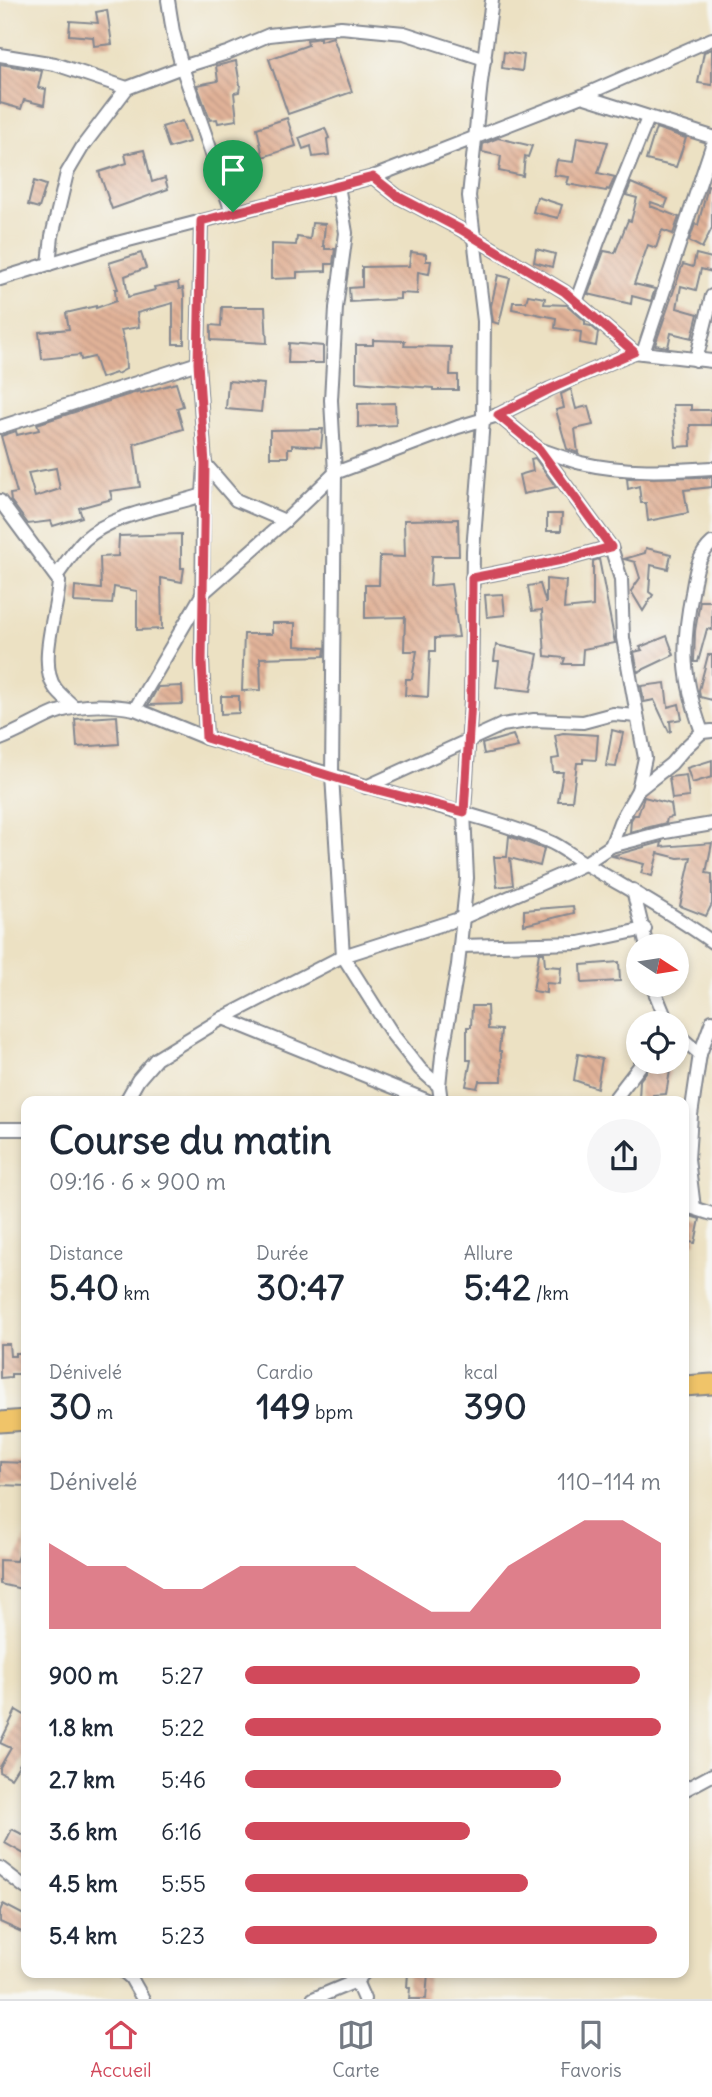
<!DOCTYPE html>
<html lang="fr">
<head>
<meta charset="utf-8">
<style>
  body { margin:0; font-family:Delius,sans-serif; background:#f6f6f7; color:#1f2937; height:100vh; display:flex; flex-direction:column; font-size:26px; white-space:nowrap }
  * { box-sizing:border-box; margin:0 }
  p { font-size:23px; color:#747a83 }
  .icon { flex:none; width:38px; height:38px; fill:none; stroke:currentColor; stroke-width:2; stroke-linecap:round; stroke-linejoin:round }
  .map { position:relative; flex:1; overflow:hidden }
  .details { position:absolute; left:21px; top:1096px; width:668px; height:882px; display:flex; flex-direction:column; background:#fff; border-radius:14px; box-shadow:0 4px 10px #0003 }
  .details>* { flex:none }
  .needle { width:46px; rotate:102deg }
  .fabs { position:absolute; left:626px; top:934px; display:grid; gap:14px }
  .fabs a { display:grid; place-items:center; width:63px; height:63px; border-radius:50%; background:#fff; box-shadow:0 4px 10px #0003; font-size:35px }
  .pin { position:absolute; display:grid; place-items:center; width:60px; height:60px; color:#fff; margin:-72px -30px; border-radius:50% 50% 50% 0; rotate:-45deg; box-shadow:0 0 7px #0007 }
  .pin .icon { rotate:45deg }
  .round { display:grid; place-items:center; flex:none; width:74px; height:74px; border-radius:37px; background:#f6f6f7 }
  .overview { display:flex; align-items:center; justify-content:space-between; height:119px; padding:0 28px }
  h1 { font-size:38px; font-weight:800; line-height:52px }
  .figures { display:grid; grid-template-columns:repeat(3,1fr); gap:10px; height:119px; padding:7px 28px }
  .figures div { display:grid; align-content:center }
  .figures b { font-size:35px; font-weight:800 }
  .figures small { font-size:19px; font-weight:400 }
  .figures p { font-size:19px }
  .chart { height:196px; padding:14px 28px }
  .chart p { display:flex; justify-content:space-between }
  .chart svg { width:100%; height:126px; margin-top:7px; fill:#d1495b; opacity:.7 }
  ul { padding:0 28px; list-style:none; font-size:23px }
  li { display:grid; grid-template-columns:112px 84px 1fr; align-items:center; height:52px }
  li i { height:18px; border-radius:9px; background:#d1495b }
  .tab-bar { display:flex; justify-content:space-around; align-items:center; height:98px; border-top:2px solid #e0e1e3; background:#fff; font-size:19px; color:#747a83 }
  .tab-bar a { display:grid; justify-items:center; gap:4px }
  .tab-bar .active { color:#d1495b }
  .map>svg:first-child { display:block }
  .building { fill:url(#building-back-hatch); fill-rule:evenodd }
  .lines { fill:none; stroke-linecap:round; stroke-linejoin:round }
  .street-casing { stroke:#848890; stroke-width:16 }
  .primary-casing { stroke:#848890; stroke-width:23 }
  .street { stroke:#fff; stroke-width:12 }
  .primary { stroke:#f0c469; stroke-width:19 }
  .route-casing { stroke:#fff; stroke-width:14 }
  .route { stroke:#d1495b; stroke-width:9 }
</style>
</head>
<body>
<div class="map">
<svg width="712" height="1999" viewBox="0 0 712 1999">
  <defs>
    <pattern id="building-back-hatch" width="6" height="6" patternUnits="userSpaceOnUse" patternTransform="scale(1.75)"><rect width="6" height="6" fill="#e1b298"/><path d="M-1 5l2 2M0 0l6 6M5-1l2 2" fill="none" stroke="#c09985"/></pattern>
  </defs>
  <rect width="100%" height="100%" fill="#f6f6f2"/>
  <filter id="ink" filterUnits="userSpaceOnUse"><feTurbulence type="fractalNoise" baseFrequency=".0143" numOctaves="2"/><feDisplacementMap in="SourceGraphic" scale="14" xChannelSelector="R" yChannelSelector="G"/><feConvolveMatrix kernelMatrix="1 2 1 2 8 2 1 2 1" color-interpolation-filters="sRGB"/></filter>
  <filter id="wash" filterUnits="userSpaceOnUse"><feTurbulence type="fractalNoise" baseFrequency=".00686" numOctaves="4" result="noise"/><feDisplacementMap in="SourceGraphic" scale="28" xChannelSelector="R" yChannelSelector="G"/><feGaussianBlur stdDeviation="1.57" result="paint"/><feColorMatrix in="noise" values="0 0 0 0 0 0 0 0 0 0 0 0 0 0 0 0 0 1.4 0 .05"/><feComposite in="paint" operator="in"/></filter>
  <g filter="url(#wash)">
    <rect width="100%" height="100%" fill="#ece1c3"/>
    <g id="blocks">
      <g class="building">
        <path d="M107,10L112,44L94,46L93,37L69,35L70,21L98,23L96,12Z"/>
        <path d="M333,37L352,92L288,114L269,59L308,45L307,40L320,38V41Z"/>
        <path d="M712,49V85L698,83L704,52Z"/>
        <path d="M504,52L524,55L522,71L502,68Z"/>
        <path d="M236,61L240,85L239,92L234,93L237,120L218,123L217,119L210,120L197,85L218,81L216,66Z"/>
        <path d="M0,64L42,71L38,88L46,89L44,105L24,100L21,109L0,103Z"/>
        <path d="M287,118L296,146L263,157L257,128Z"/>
        <path d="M182,121L189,142L169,148L162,127Z"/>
        <path d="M325,128L329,138L327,139L329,155L313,157L311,146L303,149L299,138Z"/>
        <path d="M656,128L686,138L676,167L646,160Z"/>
        <path d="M577,137L608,142L598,173L615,177L609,190L607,189L606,191L567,184L569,177L554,175L557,160L573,162Z"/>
        <path d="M498,138L532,146L528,157L525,156L523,176L499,171L501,156L482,152L483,144Z"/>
        <path d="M144,150L152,182L165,178L168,189L112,209L99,172L127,163L125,154Z"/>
        <path d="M34,181L46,185L39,208L28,205Z"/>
        <path d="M631,183L668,199L665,207L651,202L650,206L679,217L673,234L662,230L656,248L648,245L634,284L655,289L651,301L632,296L631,304L588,294L604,251L615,253L628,220L631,221L637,198L626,195Z"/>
        <path d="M708,186L712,187V228L702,248L689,241L695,224L698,225Z"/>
        <path d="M537,197L562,205L558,218L533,212Z"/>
        <path d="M312,223L325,224L323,246H325V249H335L333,264H326V271L297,272V278L271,279V244L296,245L297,237L310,239Z"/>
        <path d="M536,249L555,254L552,267L534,262Z"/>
        <path d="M411,252L426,254V261H431L429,274L418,272L417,294L400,293V299L350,302L349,288L362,287V267L409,266Z"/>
        <path d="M141,253L146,268L125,276L128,297L155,290L154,287L178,283L179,289L183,288L184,295V344H173V303L137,313L139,327L121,330L125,345L126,369L117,374L116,373L101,378L94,357L81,360L80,355L42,359L39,332L69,329L66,313L96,306V308L116,301L115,289H118L109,263Z"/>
        <path d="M696,254L712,258V272L701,269L696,290L681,286L677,308L698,314L692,338L671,333L668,347L655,345L683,264L693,267Z"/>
        <path d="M498,275L510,278L499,324L493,322L491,306Z"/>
        <path d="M528,295L545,298L544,304L567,305L585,321V325L591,326L598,332L596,346L580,343L581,332L555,328L556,318L512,309L513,302H526Z"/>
        <path d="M222,307H265L267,343L211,340V325L221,326Z"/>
        <path d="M373,340L405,341L404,346L451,347L450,375H458V390H433V388L356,382V345H373Z"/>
        <path d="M289,343L323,346V363H288Z"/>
        <path d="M228,381L264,384L261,412L226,409Z"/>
        <path d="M176,383L183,406L177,408L183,429L134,444L140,487L110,491L112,499L79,508L82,517L53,526L51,521L28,524L11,501L10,494L17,493L1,436L16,431L17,435L39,430L37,424L140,391L141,393ZM56,468L60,489L35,497L28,473Z"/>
        <path d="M571,389L576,409L588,406L593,425L575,429L578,453L567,449L556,410L564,408L561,394Z"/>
        <path d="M395,403L396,425L358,427V404Z"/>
        <path d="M673,405H691V410H712L711,425H690L691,446L676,447Z"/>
        <path d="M323,429L321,447L292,445V448H288V457H270V430Z"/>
        <path d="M535,458L556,487L523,494L519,475L533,471L531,459Z"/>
        <path d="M712,477V487L684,490L688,513L648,521L646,503H641L639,486L628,489L627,478Z"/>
        <path d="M547,514H562L561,531H547Z"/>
        <path d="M458,519L459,556H432L430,586L451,584L459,637L435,638V651H430L428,697L405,695L406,679H412L417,651H404L405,617L365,618V585H379L380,556L405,557L404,520Z"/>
        <path d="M181,534V568H184L182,582L161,578L162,629L137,630V591L114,587L112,604L74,602L75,586L101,589L100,557L118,556L119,536Z"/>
        <path d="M646,548L671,554L668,569L651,565L649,592L653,595L643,611L631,591L640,578L635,562L624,559L645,553Z"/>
        <path d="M599,559L615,643L583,649L582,664H563L565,658L545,656L542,610L532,611L528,586L540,584L546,604V579L566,581L564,609L593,606V561Z"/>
        <path d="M503,594L505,615L487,617L485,595Z"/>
        <path d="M700,601H712V630L707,629L698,662H694L695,631Z"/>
        <path d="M272,623H295V646L325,648L324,656L260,658L261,690L242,691L244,634H272Z"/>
        <path d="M667,636L674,655L638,672L634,652L642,650L640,647Z"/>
        <path d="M496,645L538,654L531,691L496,687L499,661H494Z"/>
        <path d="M708,655H712V700L700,697L699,690Z"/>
        <path d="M665,683L668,707L679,704L682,719L670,721L671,731L669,732L654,700L644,702L641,686Z"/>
        <path d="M182,686L183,704L148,705L158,687Z"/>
        <path d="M221,696H239V713L221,714Z"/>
        <path d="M117,716L119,744L77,747L75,719Z"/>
        <path d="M612,730L623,733L616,767L606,766Z"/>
        <path d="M563,733L598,735L596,760L583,759V763H577L572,801H558L563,772H553L552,759L559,758L555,735Z"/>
        <path d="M513,735L518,747L484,754L482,744Z"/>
        <path d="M712,760V777L692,783L687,768Z"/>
        <path d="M686,775L689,797L672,799L669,777Z"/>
        <path d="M644,797L671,804L673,817L667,818L666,823L630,832L631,820L634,815H638Z"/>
        <path d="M509,836L544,849L540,866L510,858L513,885L497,887L494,857H507Z"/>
        <path d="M662,842L661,847L712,843L706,873L712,874V904L706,916L680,906L691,857L678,858L658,853L652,876L641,873L644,864L612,856Z"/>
        <path d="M573,906L574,913L524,925V910Z"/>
        <path d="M539,953H544L545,966L561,967L560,984L546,983V993L533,991Z"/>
        <path d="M619,962L620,981L582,983L581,965Z"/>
        <path d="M472,1006H487L488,1029L501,1030L499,1051H501L502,1081H479L477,1088L466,1086L471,1060H467V1027H471Z"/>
        <path d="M578,1054L602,1059L597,1088L574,1080Z"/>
        <path d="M650,1067L670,1071L666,1094L653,1095L652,1101L639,1100L640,1080Z"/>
        <path d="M684,1214L700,1219L695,1243L684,1241Z"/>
        <path d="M0,1344H9L10,1356H15V1353H26V1374H11V1377L0,1378Z"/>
        <path d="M0,1462L26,1463V1486L0,1485Z"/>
        <path d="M25,1537L26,1590L0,1584V1560L16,1561Z"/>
        <path d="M16,1710L26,1716V1754L11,1778L0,1772V1767L11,1748L0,1743Z"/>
        <path d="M12,1829L26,1836V1855L5,1843Z"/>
        <path d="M3,1904L26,1916V1934L0,1922V1911Z"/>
        <path d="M408,1972H428L426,1999H409L410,1988H407Z"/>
      </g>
    </g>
  </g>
  <g filter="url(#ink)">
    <use href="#blocks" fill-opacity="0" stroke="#848890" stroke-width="2"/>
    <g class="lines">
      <g class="street-casing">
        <g id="street">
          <path d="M168,0L173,32L182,67L227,53L269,35L341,27L404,33L485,59"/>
          <path d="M0,55L55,64L127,88L182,67L232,212"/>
          <path d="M582,96L712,137"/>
          <path d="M373,177L397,196L460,229L565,292L634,352L550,389L498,415L458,427L335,473L285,521L203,593L135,709L206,738L332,775L343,956L393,1035L420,1069L439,1086"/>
          <path d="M338,185L346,233L336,308L331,400L335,473L332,775C403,800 478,813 548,841C561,846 572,856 584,863C627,889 671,912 712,942"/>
          <path d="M201,221L198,363L205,464L203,495L202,661L206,738"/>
          <path d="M49,264L52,236L67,173L83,146L127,88"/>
          <path d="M0,279L113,244L373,177L582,96L712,39"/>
          <path d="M576,302L599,239L648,118"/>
          <path d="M634,352L712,361"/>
          <path d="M643,353L712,146"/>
          <path d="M696,360L712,296"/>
          <path d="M0,427L198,363"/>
          <path d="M539,449C553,454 567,459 581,463C623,473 670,471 712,468"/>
          <path d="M205,464L236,500L285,521"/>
          <path d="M0,501L59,581C58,609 37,662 55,688C60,695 68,701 74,707"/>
          <path d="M712,543C697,556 695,575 692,593C681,648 683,679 702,732L712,731"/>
          <path d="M611,547L621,579L623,638L645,758L638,790L620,822L611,846"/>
          <path d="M57,575C66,563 74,550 84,540C113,513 167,507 203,495"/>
          <path d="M472,578L567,559L611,547L539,449L498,415"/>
          <path d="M0,739C19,732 36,721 55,713C80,703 108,704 135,709"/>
          <path d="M366,787L502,725L534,720L583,722L613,714L637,716"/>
          <path d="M638,790L671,764L684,749L702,732"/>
          <path d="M633,890L647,947"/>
          <path d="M460,946L579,943L645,929"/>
          <path d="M652,985L668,1024"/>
          <path d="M223,1018L428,1101"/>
          <path d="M677,1034L700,1054L691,1115L688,1159L694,1208"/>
          <path d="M700,1054L712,1021"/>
          <path d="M126,1101L138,1080L156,1059L223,1018L343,956L462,918L565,873L584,864L611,846L665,832L712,824"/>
          <path d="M441,1101L439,1086L442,1056L458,965L467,878L464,812L471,700L473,551L483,420L484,321L469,196L481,82L492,0"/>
          <path d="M613,1101L643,1062"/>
          <path d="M0,1129H26"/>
          <path d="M684,1205L712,1214"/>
          <path d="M684,1787L686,1789L712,1775"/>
          <path d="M0,1868L26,1888"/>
          <path d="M124,1972L131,1978L143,1999"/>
          <path d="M347,1972L356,1981L364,1999"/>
          <path d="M313,1999L356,1981L365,1972"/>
        </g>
      </g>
      <g class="primary-casing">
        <g id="primary">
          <path d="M684,1386L712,1384"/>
          <path d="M0,1422L26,1420"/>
        </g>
      </g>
      <use href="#street" class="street"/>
      <use href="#primary" class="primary"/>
    </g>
  </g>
  <g class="lines" filter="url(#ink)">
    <g class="route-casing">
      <path id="route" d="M373,177L397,196L460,229L565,292L634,352L550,389L498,415L539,449L611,547L567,559L472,578L471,700L464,812L366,787L206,738L202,662L205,464L198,363L201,221Z"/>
    </g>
    <use href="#route" class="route"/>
  </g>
</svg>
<div class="fabs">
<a><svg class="needle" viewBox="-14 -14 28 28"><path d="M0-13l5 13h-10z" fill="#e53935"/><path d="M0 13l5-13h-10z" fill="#747a83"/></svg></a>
<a><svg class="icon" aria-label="locate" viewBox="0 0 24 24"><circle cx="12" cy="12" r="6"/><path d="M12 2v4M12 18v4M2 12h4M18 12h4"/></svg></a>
</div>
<div class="pin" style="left:233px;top:212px;background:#1e9e55"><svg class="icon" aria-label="arrive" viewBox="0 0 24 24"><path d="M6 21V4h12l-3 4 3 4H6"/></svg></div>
<section class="details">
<div class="overview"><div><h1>Course du matin</h1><p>09:16 · 6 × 900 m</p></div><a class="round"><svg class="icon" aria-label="share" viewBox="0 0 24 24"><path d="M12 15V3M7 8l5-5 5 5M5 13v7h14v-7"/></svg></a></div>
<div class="figures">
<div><p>Distance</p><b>5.40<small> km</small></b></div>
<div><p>Durée</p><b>30:47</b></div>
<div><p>Allure</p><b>5:42<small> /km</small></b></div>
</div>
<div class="figures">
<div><p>Dénivelé</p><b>30<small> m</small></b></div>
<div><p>Cardio</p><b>149<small> bpm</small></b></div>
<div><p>kcal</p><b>390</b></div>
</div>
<div class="chart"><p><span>Dénivelé</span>110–114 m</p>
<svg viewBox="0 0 160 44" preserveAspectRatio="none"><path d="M0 44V14L10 22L20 22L30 30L40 30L50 22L60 22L70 22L80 22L90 30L100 38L110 38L120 22L130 14L140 6L150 6L160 14V44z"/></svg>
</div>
<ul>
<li><b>900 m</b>5:27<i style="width:95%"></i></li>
<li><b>1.8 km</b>5:22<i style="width:100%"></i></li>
<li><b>2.7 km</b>5:46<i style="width:76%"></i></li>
<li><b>3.6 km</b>6:16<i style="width:54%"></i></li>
<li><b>4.5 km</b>5:55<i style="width:68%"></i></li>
<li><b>5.4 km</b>5:23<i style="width:99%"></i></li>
</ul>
</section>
</div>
<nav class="tab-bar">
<a class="active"><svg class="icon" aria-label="home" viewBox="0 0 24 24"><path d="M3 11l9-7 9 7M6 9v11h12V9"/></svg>Accueil</a>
<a><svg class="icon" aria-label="map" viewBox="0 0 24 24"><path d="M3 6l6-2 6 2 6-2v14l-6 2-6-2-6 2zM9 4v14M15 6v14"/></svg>Carte</a>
<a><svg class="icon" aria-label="saved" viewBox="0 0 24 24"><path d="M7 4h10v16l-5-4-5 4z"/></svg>Favoris</a>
</nav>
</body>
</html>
